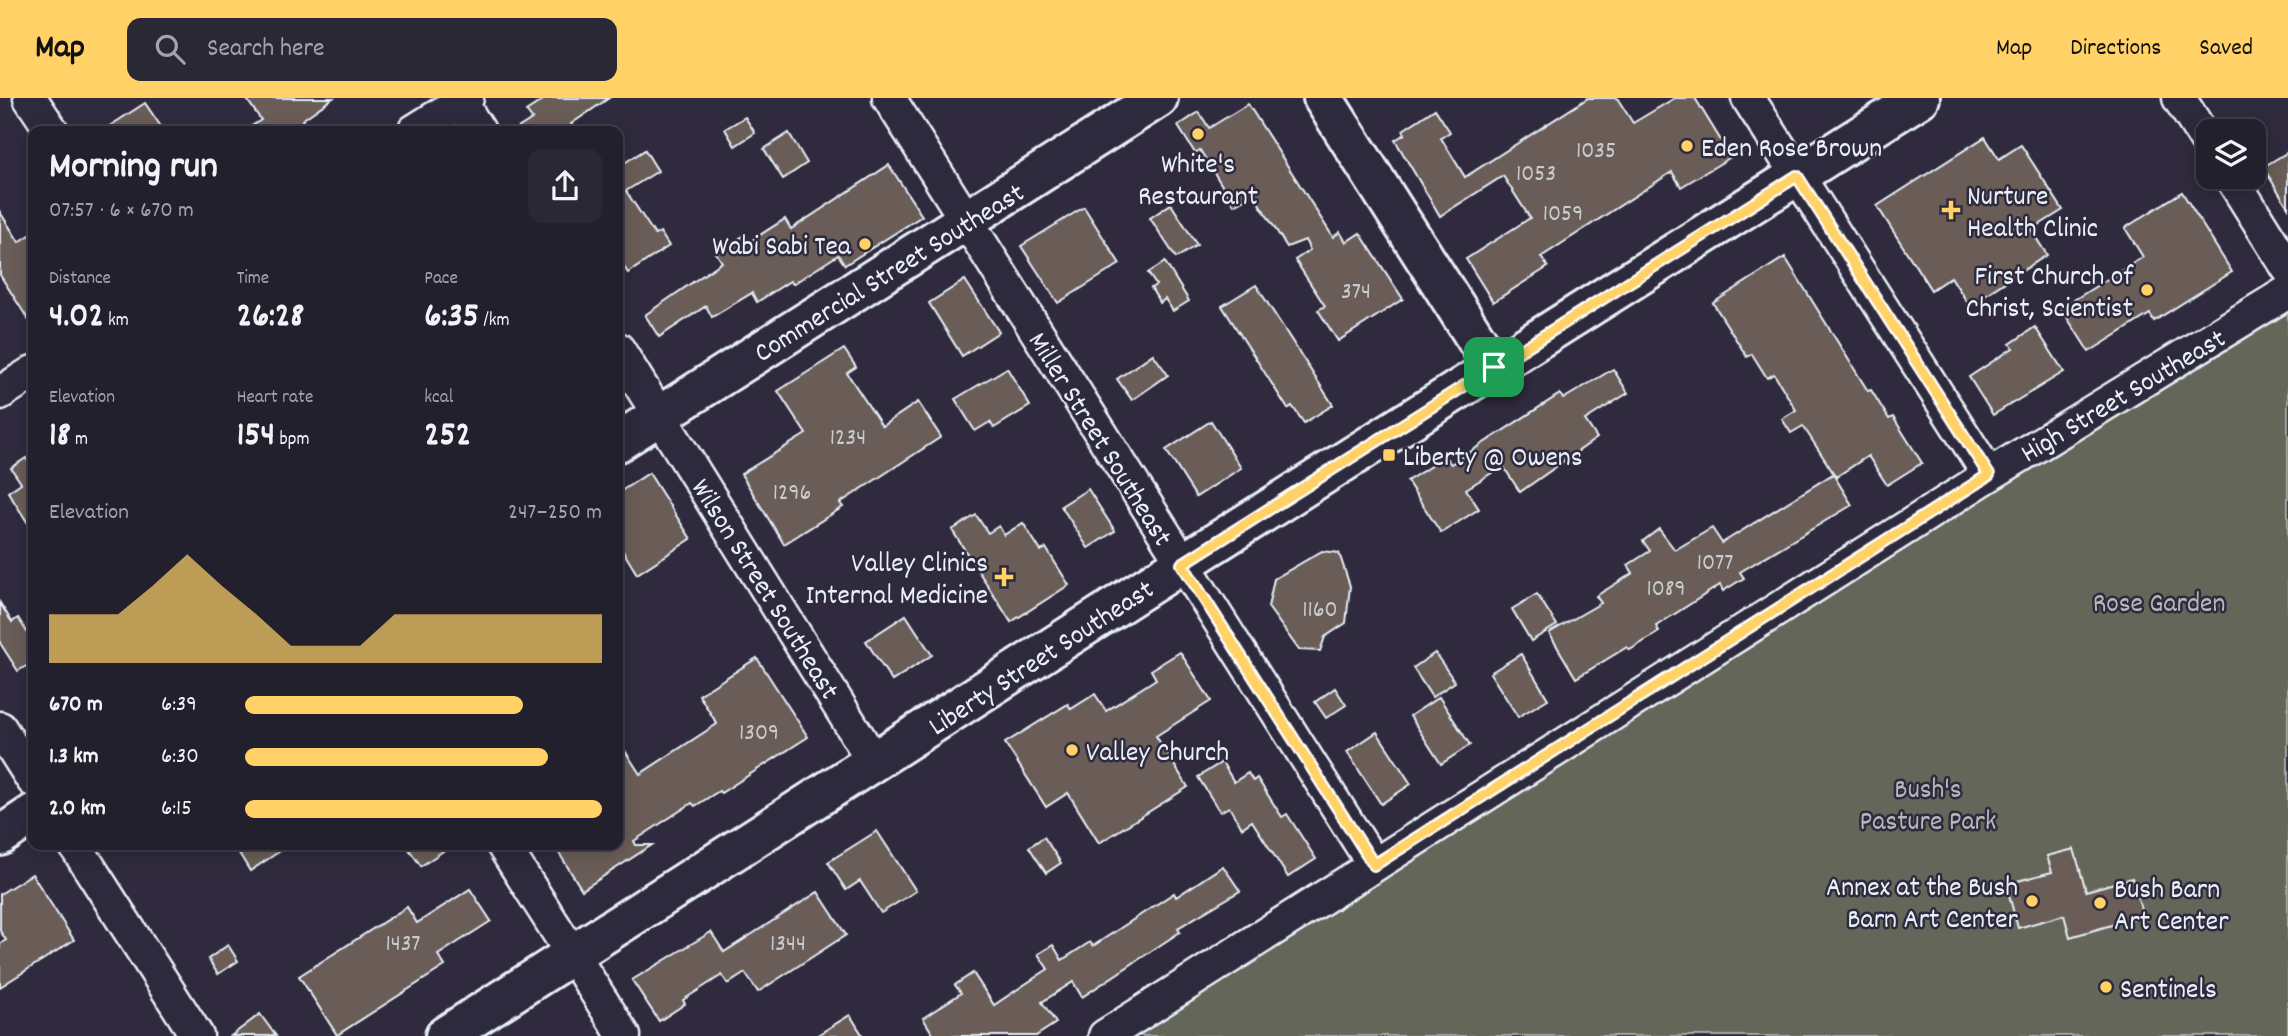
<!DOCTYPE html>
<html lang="en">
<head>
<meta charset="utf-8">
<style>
  body { margin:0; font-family:Dekko,sans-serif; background:#2b2836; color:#f1f3f6; height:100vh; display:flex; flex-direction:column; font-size:26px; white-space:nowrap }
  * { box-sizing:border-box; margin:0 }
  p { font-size:23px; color:#a3a3aa }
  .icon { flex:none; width:38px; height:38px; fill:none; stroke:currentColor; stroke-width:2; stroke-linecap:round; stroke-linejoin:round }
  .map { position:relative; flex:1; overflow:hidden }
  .panel { position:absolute; left:28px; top:28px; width:595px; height:724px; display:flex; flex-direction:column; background:#23202e; border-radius:14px; box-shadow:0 4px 18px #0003,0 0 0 2px #403e4a }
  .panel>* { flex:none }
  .tools { position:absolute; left:2196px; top:21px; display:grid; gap:14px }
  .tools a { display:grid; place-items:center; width:70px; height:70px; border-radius:14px; background:#23202e; box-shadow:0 4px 18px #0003,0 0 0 2px #403e4a; font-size:35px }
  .pin { position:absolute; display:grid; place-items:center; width:60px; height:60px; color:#fff; margin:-30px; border-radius:14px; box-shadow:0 4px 10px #0006 }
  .round { display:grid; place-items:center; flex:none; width:74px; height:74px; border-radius:14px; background:#2b2836 }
  .overview { display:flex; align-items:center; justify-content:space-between; height:119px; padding:0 21px }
  h1 { font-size:38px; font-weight:700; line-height:52px }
  .metrics { display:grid; grid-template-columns:repeat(3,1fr); gap:10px; height:119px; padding:7px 21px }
  .metrics div { display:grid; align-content:center }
  .metrics b { font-size:35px; font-weight:700 }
  .metrics small { font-size:19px; font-weight:400 }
  .metrics p { font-size:19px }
  .chart { height:196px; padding:14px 21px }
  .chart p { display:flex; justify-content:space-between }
  .chart svg { width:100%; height:126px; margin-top:7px; fill:#ffd166; opacity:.7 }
  ul { padding:0 21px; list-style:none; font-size:23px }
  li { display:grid; grid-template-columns:112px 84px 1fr; align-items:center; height:52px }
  li i { height:18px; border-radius:9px; background:#ffd166 }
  header { display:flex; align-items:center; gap:42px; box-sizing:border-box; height:98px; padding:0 35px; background:#ffd166; color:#111 }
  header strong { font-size:33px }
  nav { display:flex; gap:38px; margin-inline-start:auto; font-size:24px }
  .search { width:490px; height:63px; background:#2b2836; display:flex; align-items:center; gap:18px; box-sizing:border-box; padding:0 24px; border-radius:14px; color:#a3a3aa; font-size:26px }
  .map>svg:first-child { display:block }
  .green { fill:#636658; stroke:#a6aca8; stroke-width:2 }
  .building { fill:#6a5d59; stroke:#e8f1f8; stroke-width:2 }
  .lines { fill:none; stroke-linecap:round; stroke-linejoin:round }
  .minor-casing { stroke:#e8f1f8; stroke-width:37 }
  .major-casing { stroke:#e8f1f8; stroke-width:44 }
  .minor { stroke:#2f2a3d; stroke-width:32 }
  .major { stroke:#2f2a3d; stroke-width:38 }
  .route-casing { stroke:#fff; stroke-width:14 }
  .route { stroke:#ffd166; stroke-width:9 }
  .poi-dot { fill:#ffd166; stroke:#2f2a3d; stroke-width:2.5 }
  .labels { text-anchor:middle; stroke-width:5; stroke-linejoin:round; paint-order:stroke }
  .number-label { font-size:24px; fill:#c8ccd0 }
  .poi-label { font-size:28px; fill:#e8f1f8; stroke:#2f2a3d; text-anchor:start }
  .street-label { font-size:28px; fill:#e8f1f8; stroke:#2f2a3d }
  .park-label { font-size:28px; fill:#b3b9b8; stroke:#2f2a3d }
</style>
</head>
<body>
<header>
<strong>Map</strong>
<div class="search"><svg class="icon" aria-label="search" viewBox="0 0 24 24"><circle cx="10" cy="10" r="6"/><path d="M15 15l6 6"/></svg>Search here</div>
<nav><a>Map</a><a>Directions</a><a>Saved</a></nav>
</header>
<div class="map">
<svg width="2288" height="938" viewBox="0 0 2288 938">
  <rect width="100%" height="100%" fill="#2f2a3d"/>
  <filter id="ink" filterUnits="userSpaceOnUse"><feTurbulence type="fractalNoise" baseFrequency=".0143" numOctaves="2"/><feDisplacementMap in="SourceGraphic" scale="14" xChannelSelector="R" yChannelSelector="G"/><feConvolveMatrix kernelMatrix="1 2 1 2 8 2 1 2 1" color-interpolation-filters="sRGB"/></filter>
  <g filter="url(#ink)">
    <path class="green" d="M2288,207V938H1126Z"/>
    <g class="building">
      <path d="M246,0H333L302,22L309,33H244L261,22Z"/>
      <path d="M546,0H609L571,26L576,33H513L532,21L526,13Z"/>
      <path d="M1588,0H1617L1633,25L1675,0H1695L1731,59L1681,89L1672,74L1541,159L1548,169L1493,204L1466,161L1530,120L1503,78L1440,118L1395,42L1405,36L1403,32L1435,11L1450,34L1441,40L1465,79Z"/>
      <path d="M145,5L164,33H102Z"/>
      <path d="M1248,6L1333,139L1340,134L1346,144L1360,135L1403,201L1338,243L1318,212L1325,208L1295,162L1310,152L1305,142L1287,149L1253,96L1234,107L1200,52L1195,55L1178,28L1199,14L1209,30Z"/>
      <path d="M745,19L755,35L735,48L725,31Z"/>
      <path d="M789,35L807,65L783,81L764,51Z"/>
      <path d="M1985,39L1999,61L2021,47L2063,112L2031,132L2047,157L1969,207L1951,179L1931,192L1877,108Z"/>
      <path d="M645,52L658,73L626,93L655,137L660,134L669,148L628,175L618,160V69Z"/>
      <path d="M2288,54V109L2263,69Z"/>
      <path d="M889,67L922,118L845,167L838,157L793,186L790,183L757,204L752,195L712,219L706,208L659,239L645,217L722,164L716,155L745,137L749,144L785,121L791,131Z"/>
      <path d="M2182,94L2232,174L2154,223L2150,216L2089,254L2061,210L2143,159L2125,130Z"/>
      <path d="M1171,106L1197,147L1176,160L1150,120Z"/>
      <path d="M1084,109L1120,166L1058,205L1021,148Z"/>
      <path d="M0,114L19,144L33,135V229L0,177Z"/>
      <path d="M1785,159L1868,293L1871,292L1889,321L1893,319L1922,365L1887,387L1868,358L1836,379L1803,328L1791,335L1782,321L1796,312L1774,276L1767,280L1752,256L1747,259L1713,205Z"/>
      <path d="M1165,164L1189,203L1173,213L1165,201L1160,205L1151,190L1156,187L1148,175Z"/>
      <path d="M965,182L999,234L962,258L929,205Z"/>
      <path d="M1256,187L1333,307L1304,325L1292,308L1288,311L1222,208Z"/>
      <path d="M2035,229L2064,274L1993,317L1969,279L2013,250L2010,246Z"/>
      <path d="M844,251L856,269L847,275L882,328L918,304L941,339L840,405L843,409L784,446L741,376L806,336L778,293Z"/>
      <path d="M1153,256L1168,277L1132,302L1117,281Z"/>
      <path d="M1007,270L1030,308L994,330L990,324L975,333L955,301Z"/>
      <path d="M1613,271L1628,295L1585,322L1597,340L1520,394L1503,368L1466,391L1479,411L1441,435L1407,383L1445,359L1451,366L1560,296L1563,301Z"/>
      <path d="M1211,323L1241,370L1196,399L1166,352Z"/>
      <path d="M26,360L33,371V433L8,394L21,385L11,370Z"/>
      <path d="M649,375L691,441L637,476L618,445V395Z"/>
      <path d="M1833,376L1852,407L1740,474L1744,480L1723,493L1720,487L1656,528L1659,534L1630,552L1627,549L1576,580L1549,535L1601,505L1596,498L1633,475L1628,467L1650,453L1643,443L1659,431L1675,452L1712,430L1722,445Z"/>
      <path d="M1088,391L1115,433L1088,450L1061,408Z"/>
      <path d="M976,417L988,435L999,428L1004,437L1023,425L1041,453L1046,450L1069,487L1011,524L952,432Z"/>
      <path d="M1322,453L1339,455L1350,488L1346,525L1325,539L1320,553L1299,552L1268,509L1274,481Z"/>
      <path d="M1537,496L1557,527L1531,543L1512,511Z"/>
      <path d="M0,505L12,524L18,520L33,543V564L18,573L0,545Z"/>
      <path d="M906,517L932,557L892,583L866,543Z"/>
      <path d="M1180,554L1211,603L1156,638L1188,689L1099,745L1068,695L1046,709L1005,645L1068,606L1071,611L1095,596L1106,613L1156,581L1151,572Z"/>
      <path d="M1435,555L1455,584L1432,599L1413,570Z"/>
      <path d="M1521,556L1548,601L1518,619L1490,575Z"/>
      <path d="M757,560L808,639L721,695L719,693L695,708L692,705L634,743L636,747H652L582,792L554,747H618V642L640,676L717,626L699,597Z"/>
      <path d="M1335,590L1346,607L1326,620L1315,604Z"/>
      <path d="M1439,599L1470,647L1441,666L1410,618Z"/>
      <path d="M1377,634L1411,686L1381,706L1347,654Z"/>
      <path d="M1222,664L1234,684L1248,675L1253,683L1257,680L1282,719L1287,716L1316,761L1288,779L1252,723L1242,730L1229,709L1220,714L1198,679Z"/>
      <path d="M877,733L916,793L881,815L860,783L846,792L828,764Z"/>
      <path d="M1044,739L1061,765L1046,775L1029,749Z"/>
      <path d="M234,747H289L250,773Z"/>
      <path d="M406,747H452L421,768Z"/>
      <path d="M2074,751L2086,793L2132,780L2143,818L2070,839L2064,817L2018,830L2006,786L2052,774L2047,758Z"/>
      <path d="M1223,768L1240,793L1178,830L1180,834L1082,899L1073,884L1042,904L1056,925L1036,938H934L923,920L961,895L955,887L973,875L994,907L1048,871L1038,856L1053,847L1062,862L1090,844L1093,848L1174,795L1176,799Z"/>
      <path d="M32,776L74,842L0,889V846L6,842L0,833V796Z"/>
      <path d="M470,791L491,823L438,857L445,868L337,937L299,878L407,809L417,825Z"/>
      <path d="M818,794L846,837L758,894L745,875L728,886L722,877L683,902L685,906L659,923L632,882L711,834L724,854Z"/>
      <path d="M228,847L238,863L218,876L208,861Z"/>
      <path d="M260,916L276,938H231Z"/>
      <path d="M850,917L863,938H816Z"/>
    </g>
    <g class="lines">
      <g class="minor-casing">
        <g id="minor">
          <path d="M30,0L52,33"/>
          <path d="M458,0L479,33"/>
          <path d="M889,0L1374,767"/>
          <path d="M1748,0L1989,377"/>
          <path d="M2179,0L2208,45"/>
          <path d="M414,33L467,0"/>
          <path d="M2231,79L2288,170"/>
          <path d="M618,251L874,664"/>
          <path d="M0,295L33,274"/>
          <path d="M0,630L33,682"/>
          <path d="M75,747L197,938"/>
          <path d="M503,747L624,938"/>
          <path d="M1105,938L1989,377L2288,194"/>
        </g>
      </g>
      <g class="major-casing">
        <g id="major">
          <path d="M1323,0L1494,269"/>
          <path d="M618,344L1158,0"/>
          <path d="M0,738L33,716"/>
          <path d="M445,938L1182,466L1920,0"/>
        </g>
      </g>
      <use href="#minor" class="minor"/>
      <use href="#major" class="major"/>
    </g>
  </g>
  <g class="lines" filter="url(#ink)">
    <g class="route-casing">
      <path id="route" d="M1797,78L1989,377L1374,767L1182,466Z"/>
    </g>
    <use href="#route" class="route"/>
  </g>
  <g class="poi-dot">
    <circle cx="1198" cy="36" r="7"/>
    <circle cx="1687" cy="48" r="7"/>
    <path d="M1947.5 101.5h7v7h7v7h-7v7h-7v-7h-7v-7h7z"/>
    <circle cx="865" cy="146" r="7"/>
    <circle cx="2147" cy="192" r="7"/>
    <rect x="1382" y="350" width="14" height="14" rx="3.5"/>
    <path d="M1000.5 468.5h7v7h7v7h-7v7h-7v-7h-7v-7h7z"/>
    <circle cx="1072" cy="652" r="7"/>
    <circle cx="2032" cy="803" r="7"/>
    <circle cx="2100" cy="805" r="7"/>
    <circle cx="2106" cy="889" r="7"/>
  </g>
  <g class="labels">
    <g class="number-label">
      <text x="1596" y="59">1035</text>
      <text x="1536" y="82">1053</text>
      <text x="1563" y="122">1059</text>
      <text x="1356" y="200">374</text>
      <text x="848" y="346">1234</text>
      <text x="792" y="401">1296</text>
      <text x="1715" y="471">1077</text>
      <text x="1666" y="497">1089</text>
      <text x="1320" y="518">1160</text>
      <text x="759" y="641">1309</text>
      <text x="403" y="852">1437</text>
      <text x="788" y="852">1344</text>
    </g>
    <g class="poi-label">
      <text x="1701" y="58">Eden Rose Brown</text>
      <text x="1198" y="74" text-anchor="middle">White's<tspan x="1198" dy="32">Restaurant</tspan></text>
      <text x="1967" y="106">Nurture<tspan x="1967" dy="32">Health Clinic</tspan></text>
      <text x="851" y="156" text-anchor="end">Wabi Sabi Tea</text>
      <text x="2133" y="186" text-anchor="end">First Church of<tspan x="2133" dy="32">Christ, Scientist</tspan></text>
      <text x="1403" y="367">Liberty @ Owens</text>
      <text x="988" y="473" text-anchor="end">Valley Clinics<tspan x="988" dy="32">Internal Medicine</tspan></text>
      <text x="1086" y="662">Valley Church</text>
      <text x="2018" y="797" text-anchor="end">Annex at the Bush<tspan x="2018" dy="32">Barn Art Center</tspan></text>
      <text x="2114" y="799">Bush Barn<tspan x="2114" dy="32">Art Center</tspan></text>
      <text x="2120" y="899">Sentinels</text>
    </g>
    <g class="street-label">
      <text transform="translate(888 173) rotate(-32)" y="10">Commercial Street Southeast</text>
      <text transform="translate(2122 296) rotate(-31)" y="10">High Street Southeast</text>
      <text transform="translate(1102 340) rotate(58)" y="10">Miller Street Southeast</text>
      <text transform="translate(767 490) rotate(58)" y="10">Wilson Street Southeast</text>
      <text transform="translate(1040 558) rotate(-33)" y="10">Liberty Street Southeast</text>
    </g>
    <g class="park-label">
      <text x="2159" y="513">Rose Garden</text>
      <text x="1928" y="699">Bush's<tspan x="1928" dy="32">Pasture Park</tspan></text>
    </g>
  </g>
</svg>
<div class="tools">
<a><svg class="icon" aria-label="layers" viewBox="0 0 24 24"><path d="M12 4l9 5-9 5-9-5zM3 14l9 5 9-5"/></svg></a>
</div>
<div class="pin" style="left:1494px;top:269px;background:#1e9e55"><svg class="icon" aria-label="arrive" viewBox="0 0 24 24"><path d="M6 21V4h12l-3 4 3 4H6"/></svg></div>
<section class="panel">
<div class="overview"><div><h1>Morning run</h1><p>07:57 · 6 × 670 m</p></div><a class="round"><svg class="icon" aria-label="share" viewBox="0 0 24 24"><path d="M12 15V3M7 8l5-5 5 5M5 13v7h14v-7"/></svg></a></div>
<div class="metrics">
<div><p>Distance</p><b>4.02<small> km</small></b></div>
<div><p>Time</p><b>26:28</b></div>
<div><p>Pace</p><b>6:35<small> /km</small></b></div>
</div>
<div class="metrics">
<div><p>Elevation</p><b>18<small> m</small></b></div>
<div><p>Heart rate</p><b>154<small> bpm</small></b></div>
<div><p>kcal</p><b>252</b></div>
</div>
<div class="chart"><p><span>Elevation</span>247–250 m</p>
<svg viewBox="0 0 160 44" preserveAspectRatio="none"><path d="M0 44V27L10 27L20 27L30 17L40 6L50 17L60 27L70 38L80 38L90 38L100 27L110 27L120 27L130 27L140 27L150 27L160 27V44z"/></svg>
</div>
<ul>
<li><b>670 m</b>6:39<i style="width:78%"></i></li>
<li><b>1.3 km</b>6:30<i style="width:85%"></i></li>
<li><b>2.0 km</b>6:15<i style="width:100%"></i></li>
</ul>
</section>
</div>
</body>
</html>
